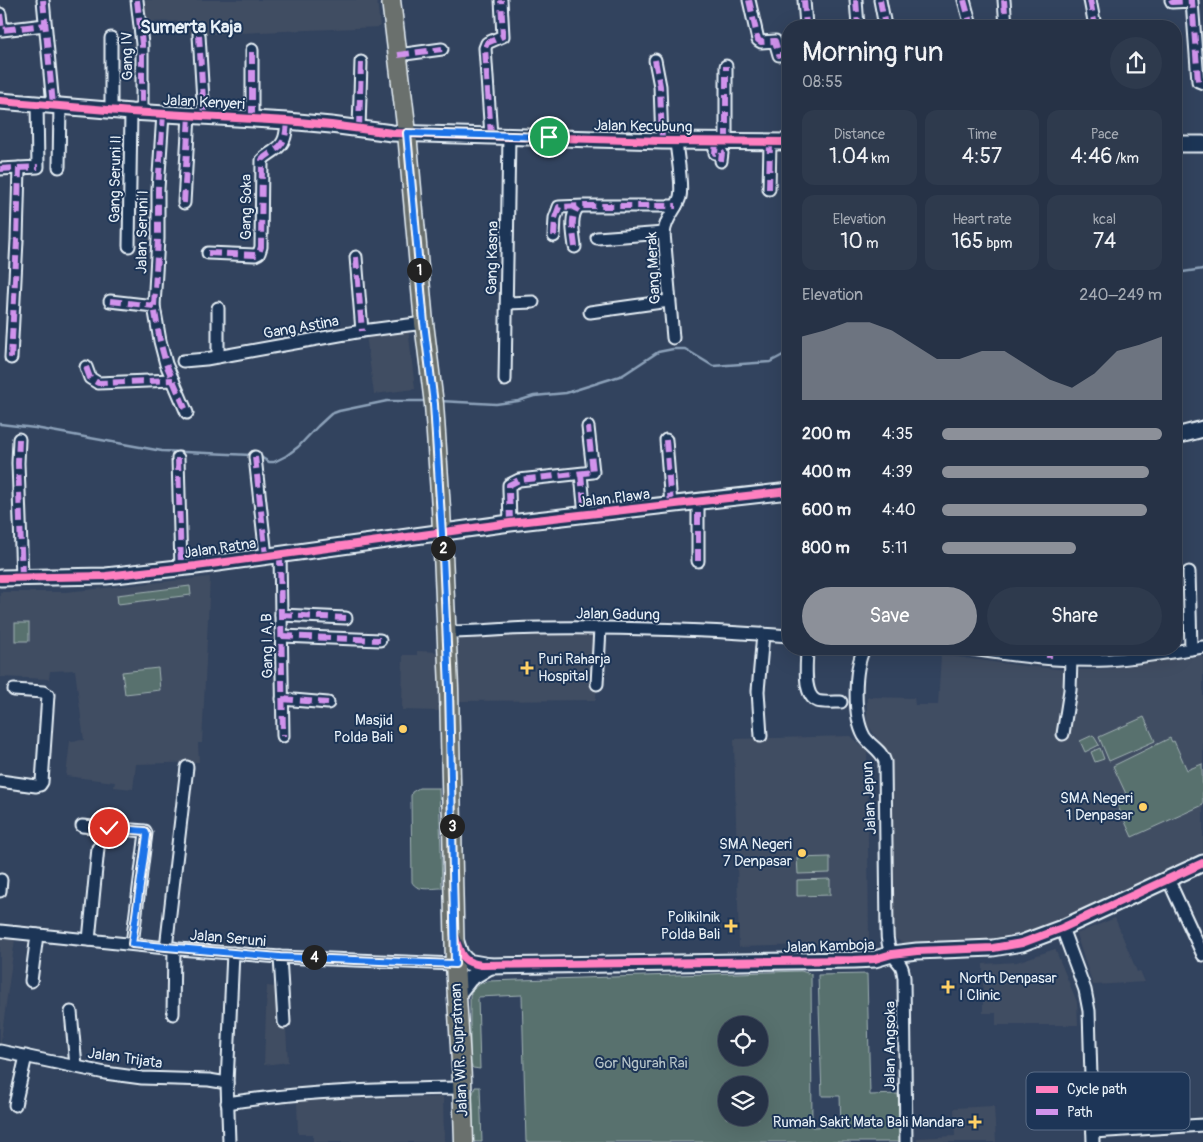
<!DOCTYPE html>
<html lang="en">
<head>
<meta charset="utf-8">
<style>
  body { margin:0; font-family:Pangolin,sans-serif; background:#2e3a4d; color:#f1f3f6; height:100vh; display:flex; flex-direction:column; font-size:19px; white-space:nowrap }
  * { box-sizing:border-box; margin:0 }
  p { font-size:16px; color:#a4aab3 }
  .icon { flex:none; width:28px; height:28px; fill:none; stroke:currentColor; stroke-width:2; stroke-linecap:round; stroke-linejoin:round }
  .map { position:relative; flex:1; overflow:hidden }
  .details { position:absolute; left:782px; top:20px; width:400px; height:635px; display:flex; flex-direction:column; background:#263246; border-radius:20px; box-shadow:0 5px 20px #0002,0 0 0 1px #424d5f }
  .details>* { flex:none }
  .buttons { position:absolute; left:718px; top:1016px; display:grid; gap:10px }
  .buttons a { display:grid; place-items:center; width:50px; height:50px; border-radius:50%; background:#263246; box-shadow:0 5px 20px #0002,0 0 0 1px #424d5f; font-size:25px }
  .pin { position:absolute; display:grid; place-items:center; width:42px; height:42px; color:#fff; margin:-21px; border:2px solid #fff; border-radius:50%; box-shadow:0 1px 5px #0007 }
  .km { position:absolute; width:25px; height:25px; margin:-12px; border-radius:50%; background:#222; color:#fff; font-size:14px; line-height:25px; text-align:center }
  .round { display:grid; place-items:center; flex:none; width:52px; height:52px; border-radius:26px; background:#2e3a4d }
  .summary { display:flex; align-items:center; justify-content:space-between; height:85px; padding:0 20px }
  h1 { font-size:28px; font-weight:600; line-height:38px }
  .metrics { display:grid; grid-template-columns:repeat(3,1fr); gap:8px; height:85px; padding:5px 20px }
  .metrics div { display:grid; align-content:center; border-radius:12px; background:#2e3a4d; text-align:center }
  .metrics b { font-size:21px; font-weight:600 }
  .metrics small { font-size:14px; font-weight:400 }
  .metrics p { font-size:14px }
  .chart { height:140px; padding:10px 20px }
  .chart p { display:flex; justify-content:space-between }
  .chart svg { width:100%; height:90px; margin-top:5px; fill:#8c9099; opacity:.7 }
  .button { display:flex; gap:10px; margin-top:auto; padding:10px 20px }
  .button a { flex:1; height:58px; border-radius:30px; background:#8c9099; color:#fff; font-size:20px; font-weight:600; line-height:58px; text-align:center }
  .button a+a { background:#2e3a4d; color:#f1f3f6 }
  ul { padding:0 20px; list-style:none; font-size:16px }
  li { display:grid; grid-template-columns:80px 60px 1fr; align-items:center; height:38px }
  li i { height:12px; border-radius:6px; background:#8c9099 }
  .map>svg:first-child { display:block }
  .built { fill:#414d62 }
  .green { fill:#58716e; stroke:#a0b1b3; fill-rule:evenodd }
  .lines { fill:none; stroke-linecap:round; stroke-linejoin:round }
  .stream { stroke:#8ca1b9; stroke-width:2.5 }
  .street-casing { stroke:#e8f1f8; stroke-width:15 }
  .secondary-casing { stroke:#e8f1f8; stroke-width:19 }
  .primary-casing { stroke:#e8f1f8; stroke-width:21 }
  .street { stroke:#1d3557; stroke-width:11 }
  .secondary { stroke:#1d3557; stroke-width:15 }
  .primary { stroke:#6a706d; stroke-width:18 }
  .quiet { stroke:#d193ec; stroke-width:6; stroke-dasharray:12 6; stroke-linecap:butt }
  .cycleway-casing { stroke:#1d3557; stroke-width:11 }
  .cycleway { stroke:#ff80c0; stroke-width:8 }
  .route-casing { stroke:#fff; stroke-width:10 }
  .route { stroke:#1a73e8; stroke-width:6 }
  .poi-dot { fill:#ffd166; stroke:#1d3557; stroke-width:2 }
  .labels { text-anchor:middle; stroke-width:4; stroke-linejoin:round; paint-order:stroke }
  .street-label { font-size:15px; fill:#e8f1f8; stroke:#1d3557 }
  .poi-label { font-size:15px; fill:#e8f1f8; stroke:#1d3557; text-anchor:end }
  .park-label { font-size:15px; fill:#b6c4c8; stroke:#1d3557 }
  .quarter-label { font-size:18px; font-weight:bold; fill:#e8f1f8; stroke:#1d3557 }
  .key { fill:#1d3557; stroke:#5a6d87; stroke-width:1 }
  .key-label { font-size:14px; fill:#e8f1f8 }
</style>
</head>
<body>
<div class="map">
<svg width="1203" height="1142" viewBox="0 0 1203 1142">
  <rect width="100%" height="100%" fill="#32435e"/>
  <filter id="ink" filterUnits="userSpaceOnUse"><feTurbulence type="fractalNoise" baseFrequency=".02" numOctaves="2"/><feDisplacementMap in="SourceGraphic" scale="10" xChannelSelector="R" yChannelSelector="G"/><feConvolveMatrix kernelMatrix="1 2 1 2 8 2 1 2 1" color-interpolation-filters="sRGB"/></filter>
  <g filter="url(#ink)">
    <g class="built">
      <path d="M136,0H377L380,27L190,35L189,21L140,22Z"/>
      <path d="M408,328L415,389L374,394L366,335Z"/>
      <path d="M210,577L202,743H198L199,762L136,764L133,789L114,787L115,782L66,776L70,741L84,740L75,670L50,671L49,679L0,677V592H66Z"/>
      <path d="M598,633L596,700L457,701V635Z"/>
      <path d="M417,651L440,652L441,711L402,710L403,655H417Z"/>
      <path d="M941,655L1024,666L1069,670H1102L1203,655V852L1046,926L995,941L903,943L896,939L891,930L888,761L883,747L867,724V697L914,698L915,705H938Z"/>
      <path d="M851,736L860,745L867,749L869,943L739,947L734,739Z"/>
      <path d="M1115,918L1137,972L1140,971L1145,982L1093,985L1076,934Z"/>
      <path d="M0,937L15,939L0,1047Z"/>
      <path d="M1055,949L1077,1002L1078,1025H996V1013H983V964L1017,962Z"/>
      <path d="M282,965L288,1062L264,1065L267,986L276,987Z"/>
      <path d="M443,1097L444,1142H313V1134H298L297,1100Z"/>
      <path d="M994,1106L996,1142H917V1138L955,1136L954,1108Z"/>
    </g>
    <g class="green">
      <path d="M190,586L191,595L118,604L117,595Z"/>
      <rect x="15" y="623" width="14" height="18"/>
      <path d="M158,668L160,690L125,694L122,672Z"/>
      <path d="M1144,717L1155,741L1109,761L1099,737Z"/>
      <path d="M1093,735L1099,745L1085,752L1080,741Z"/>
      <path d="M1170,738L1172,742L1174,741L1187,770L1202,764L1203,805L1132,837L1115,800L1126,794L1113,766Z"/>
      <path d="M1100,748L1104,759L1095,762L1091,752Z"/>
      <path d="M419,788H439L442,888C432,888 417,892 412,882L411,796L412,792Z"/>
      <path d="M830,857V873L798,874L797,858Z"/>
      <path d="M830,879V895L797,896V880Z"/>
      <path d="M801,971L811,974L812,1127L841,1126L840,1096H822L818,975L867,974L870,1095L898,1094L899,1104L901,1106L902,1142H526L522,995L478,997L480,1069L473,1068L470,1064V996C473,986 479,984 488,981ZM726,1025H759V1058H726ZM726,1085H759V1118H726Z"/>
      <path d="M475,1087H480L482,1142H473L471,1100Z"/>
    </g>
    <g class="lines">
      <g class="stream">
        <path d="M1176,273L1203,269"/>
        <path d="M440,401L496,404L518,401L534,396L566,393L623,375L658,352L673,349H685L713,366L770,362L783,355L789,349"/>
        <path d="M0,424L35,428L162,451L251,455"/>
        <path d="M259,456L269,462H274L286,456L298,447L318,426L331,414L339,411L387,401H427"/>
      </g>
      <g class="street-casing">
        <g id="street">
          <path d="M43,0L53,105"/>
          <path d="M137,0L142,44V112"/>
          <path d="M749,0L758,40L761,42L775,41L779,55H789"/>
          <path d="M804,0L806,26"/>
          <path d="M856,0L858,26"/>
          <path d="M880,0L885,26"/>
          <path d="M964,0L971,26"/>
          <path d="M1004,0L1006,26"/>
          <path d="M1090,0L1095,26"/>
          <path d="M1171,0L1172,2L1192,1L1198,81L1203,83"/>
          <path d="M0,14L2,30L45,25"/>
          <path d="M199,35L204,116"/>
          <path d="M111,38V109"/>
          <path d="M398,55L442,49"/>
          <path d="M655,60L660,86L662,141"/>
          <path d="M163,114L158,189V239L154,306L160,341L166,364L187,413"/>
          <path d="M252,118V50"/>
          <path d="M359,129L361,62"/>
          <path d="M491,136L485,48L487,43L503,36L501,0"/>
          <path d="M716,142L715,153H722L721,161"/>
          <path d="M726,142V66"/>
          <path d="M59,167L60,105"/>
          <path d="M0,169L38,167L37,103"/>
          <path d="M769,189L770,143"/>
          <path d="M184,203L189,115"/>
          <path d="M554,236L555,218L559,207L584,206H676"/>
          <path d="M597,238L664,233"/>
          <path d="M129,246L131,112"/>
          <path d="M575,247C574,236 569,217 578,207"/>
          <path d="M208,253L255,255L259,253L261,247L262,160C266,155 270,154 275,150C286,143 286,133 287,121"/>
          <path d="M356,257L362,331"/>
          <path d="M110,301L154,306"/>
          <path d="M507,303L533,302"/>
          <path d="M590,312L669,301"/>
          <path d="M673,338L664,233C666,216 676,211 680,197C683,185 677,155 676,141"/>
          <path d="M218,357V308"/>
          <path d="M11,358L17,240L19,168"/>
          <path d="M183,361L206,359L362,331L424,323"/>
          <path d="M86,367L90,378L98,383L173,380"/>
          <path d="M505,380L509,136"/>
          <path d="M19,439L18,463L22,577"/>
          <path d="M666,440L671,505"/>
          <path d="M255,457L266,556"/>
          <path d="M178,458L181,568"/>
          <path d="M581,474L585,515"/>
          <path d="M510,523L509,489V485L519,480L593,472L588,427"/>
          <path d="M280,554L283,736"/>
          <path d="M698,561V501"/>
          <path d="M1189,572L1191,649"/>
          <path d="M281,615L346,618"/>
          <path d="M446,632C478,632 510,628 541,628C624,627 706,630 789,636"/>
          <path d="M282,636L380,640"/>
          <path d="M807,649C807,662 802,695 817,701C823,703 834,702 841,702"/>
          <path d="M864,649C854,669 853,716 864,736C870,746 882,750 885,762L887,931C887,938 888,947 892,954C900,966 902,962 904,978L906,1142"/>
          <path d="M973,649C1016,656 1063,662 1107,660C1139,658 1171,652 1203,647"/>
          <path d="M597,684L600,628"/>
          <path d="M282,699L328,703"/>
          <path d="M1063,734L1070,690L1071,659"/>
          <path d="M761,736L758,691L763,634"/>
          <path d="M0,781L36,786L40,785L42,782L48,695L43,692L14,690"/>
          <path d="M82,826L145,831L146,833L132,944"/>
          <path d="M1168,879L1203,955"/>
          <path d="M0,891L1,880"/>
          <path d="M1062,928L1085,990L1089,1011L1093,1142"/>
          <path d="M0,931L166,948L280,957L455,964"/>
          <path d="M89,940L98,848"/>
          <path d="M166,948L187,767"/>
          <path d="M280,957L284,1022"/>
          <path d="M31,981L37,935"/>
          <path d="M71,1012L76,1066"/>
          <path d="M173,1014L174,948"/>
          <path d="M0,1051L105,1073L142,1078L209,1080L227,1083"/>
          <path d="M227,1103C305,1091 384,1089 463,1088"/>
          <path d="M15,1105L26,1056"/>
          <path d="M1093,1132L1203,1125"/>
          <path d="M229,1142L227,1083L233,953"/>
        </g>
      </g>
      <g class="secondary-casing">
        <g id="secondary">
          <path d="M0,101L131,112L287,121L331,125L392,133L662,141L789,142"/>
          <path d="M1176,144H1203"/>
          <path d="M1176,436L1203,429"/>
          <path d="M0,578L106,576L196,566L510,523L789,491"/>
          <path d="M456,942L460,954L467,962L490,966L854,960L875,959L892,954L917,951L993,948L1022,943L1062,928L1203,863"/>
          <path d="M456,996L470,978L490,966"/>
        </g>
      </g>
      <g class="primary-casing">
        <path id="primary" d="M391,0L407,133L424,323L434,404L441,509L449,688L455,964L462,1079L464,1142"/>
      </g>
      <use href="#street" class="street"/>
      <use href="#secondary" class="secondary"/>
      <use href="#primary" class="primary"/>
      <g class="quiet">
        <path d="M43,0L53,105"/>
        <path d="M137,0L142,44V112"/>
        <path d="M749,0L758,40L761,42L775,41L779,55H789"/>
        <path d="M804,0L806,26"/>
        <path d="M856,0L858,26"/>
        <path d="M880,0L885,26"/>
        <path d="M964,0L971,26"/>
        <path d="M1004,0L1006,26"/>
        <path d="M1090,0L1095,26"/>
        <path d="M1171,0L1172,2L1192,1L1198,81L1203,83"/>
        <path d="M0,14L2,30L45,25"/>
        <path d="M199,35L204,116"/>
        <path d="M398,55L442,49"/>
        <path d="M655,60L660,86L662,141"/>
        <path d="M163,114L158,189V239L154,306L160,341L166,364L187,413"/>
        <path d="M252,118V50"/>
        <path d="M359,129L361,62"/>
        <path d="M491,136L485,48L487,43L503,36L501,0"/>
        <path d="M716,142L715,153H722L721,161"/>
        <path d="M726,142V66"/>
        <path d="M0,169L38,167"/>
        <path d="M769,189L770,143"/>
        <path d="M184,203L189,115"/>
        <path d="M554,236L555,218L559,207L584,206H676"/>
        <path d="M575,247C574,236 569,217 578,207"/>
        <path d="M208,253L255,255L259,253L261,247L262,160C266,155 270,154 275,150C286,143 286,133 287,121"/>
        <path d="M356,257L362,331"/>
        <path d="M110,301L154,306"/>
        <path d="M11,358L17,240L19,168"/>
        <path d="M86,367L90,378L98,383L173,380"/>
        <path d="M19,439L18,463L22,577"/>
        <path d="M666,440L671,505"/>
        <path d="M255,457L266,556"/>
        <path d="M178,458L181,568"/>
        <path d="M581,474L585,515"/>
        <path d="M510,523L509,489V485L519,480L593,472L588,427"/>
        <path d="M280,554L283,736"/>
        <path d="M698,561V501"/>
        <path d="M281,615L346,618"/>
        <path d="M282,636L380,640"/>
        <path d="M1049,658V649"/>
        <path d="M282,699L328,703"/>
      </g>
      <g class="cycleway-casing">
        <g id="cycleway">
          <path d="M0,101L131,112L287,121L331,125L392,133L662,141L789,142"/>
          <path d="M0,578L106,576L196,566L510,523L789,491"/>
          <path d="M455,938C461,955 461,962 481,965L854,960L875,959L892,954L917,951L993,948L1022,943L1062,928L1203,863"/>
        </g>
      </g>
      <use href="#cycleway" class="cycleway"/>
    </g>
  </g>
  <g class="lines" filter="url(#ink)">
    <g class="route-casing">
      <path id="route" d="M109,828L145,831L147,835L132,944L280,957L455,964L449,688L442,534L434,404L424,323L407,133L549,137"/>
    </g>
    <use href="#route" class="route"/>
  </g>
  <g class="poi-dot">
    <path d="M524.5 660.5h5v5h5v5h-5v5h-5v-5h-5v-5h5z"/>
    <circle cx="403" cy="729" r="5"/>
    <circle cx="1143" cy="807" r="5"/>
    <circle cx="802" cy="853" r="5"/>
    <path d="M728.5 918.5h5v5h5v5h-5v5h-5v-5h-5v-5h5z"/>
    <path d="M945.5 979.5h5v5h5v5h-5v5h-5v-5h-5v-5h5z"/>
    <path d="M972.5 1114.5h5v5h5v5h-5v5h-5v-5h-5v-5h5z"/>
  </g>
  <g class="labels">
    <g class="street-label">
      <text transform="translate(127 56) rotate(-91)" y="5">Gang IV</text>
      <text transform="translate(204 102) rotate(3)" y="5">Jalan Kenyeri</text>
      <text transform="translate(643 126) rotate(1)" y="5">Jalan Kecubung</text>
      <text transform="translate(115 179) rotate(-89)" y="5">Gang Seruni II</text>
      <text transform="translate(246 207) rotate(-90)" y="5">Gang Soka</text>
      <text transform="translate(142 232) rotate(-89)" y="5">Jalan Seruni I</text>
      <text transform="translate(492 258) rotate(-89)" y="5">Gang Kasna</text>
      <text transform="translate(653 268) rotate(-93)" y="5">Gang Merak</text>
      <text transform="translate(301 327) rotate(-10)" y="5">Gang Astina</text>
      <text transform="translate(614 498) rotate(-7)" y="5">Jalan Plawa</text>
      <text transform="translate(220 548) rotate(-8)" y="5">Jalan Ratna</text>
      <text transform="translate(618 614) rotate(1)" y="5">Jalan Gadung</text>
      <text transform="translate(267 646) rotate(-91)" y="5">Gang I A,B</text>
      <text transform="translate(869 798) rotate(-93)" y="5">Jalan Jepun</text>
      <text transform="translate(228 938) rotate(5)" y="5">Jalan Seruni</text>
      <text transform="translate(829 946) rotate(-2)" y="5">Jalan Kamboja</text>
      <text transform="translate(890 1046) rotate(-90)" y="5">Jalan Angsoka</text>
      <text transform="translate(459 1050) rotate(-93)" y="5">Jalan WR. Supratman</text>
      <text transform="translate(125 1058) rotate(8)" y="5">Jalan Trijata</text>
    </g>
    <g class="poi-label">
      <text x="538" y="664" text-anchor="start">Puri Raharja<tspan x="538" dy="17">Hospital</tspan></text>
      <text x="393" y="725">Masjid<tspan x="393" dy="17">Polda Bali</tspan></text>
      <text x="1133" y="803">SMA Negeri<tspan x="1133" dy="17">1 Denpasar</tspan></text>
      <text x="792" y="849">SMA Negeri<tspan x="792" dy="17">7 Denpasar</tspan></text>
      <text x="720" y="922">Polikilnik<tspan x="720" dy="17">Polda Bali</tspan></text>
      <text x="959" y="983" text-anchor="start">North Denpasar<tspan x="959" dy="17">I Clinic</tspan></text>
      <text x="964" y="1127">Rumah Sakit Mata Bali Mandara</text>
    </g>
    <g class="park-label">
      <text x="641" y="1068">Gor Ngurah Rai</text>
    </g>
    <g class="quarter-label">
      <text x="191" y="33">Sumerta Kaja</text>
    </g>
  </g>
  <rect x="1026" y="1072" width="164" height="58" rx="8" class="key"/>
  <rect x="1036" y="1086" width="22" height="7" fill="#ff80c0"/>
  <rect x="1036" y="1109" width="22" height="6" fill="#d193ec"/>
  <g class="key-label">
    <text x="1067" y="1094">Cycle path</text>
    <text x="1067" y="1117">Path</text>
  </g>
</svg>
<div class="buttons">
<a><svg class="icon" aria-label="locate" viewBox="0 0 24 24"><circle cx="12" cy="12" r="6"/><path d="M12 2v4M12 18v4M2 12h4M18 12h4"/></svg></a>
<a><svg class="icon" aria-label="layers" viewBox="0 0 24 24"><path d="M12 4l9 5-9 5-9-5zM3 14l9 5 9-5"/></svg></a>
</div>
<div class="pin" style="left:549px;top:137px;background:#1e9e55"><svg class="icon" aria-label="arrive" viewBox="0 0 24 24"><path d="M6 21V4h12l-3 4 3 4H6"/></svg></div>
<div class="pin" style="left:109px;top:828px;background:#d93025"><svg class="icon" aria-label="check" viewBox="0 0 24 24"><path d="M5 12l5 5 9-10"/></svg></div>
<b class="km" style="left:419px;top:270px">1</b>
<b class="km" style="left:443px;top:548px">2</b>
<b class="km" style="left:452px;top:826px">3</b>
<b class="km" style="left:314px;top:957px">4</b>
<section class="details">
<div class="summary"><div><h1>Morning run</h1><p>08:55</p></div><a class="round"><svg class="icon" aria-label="share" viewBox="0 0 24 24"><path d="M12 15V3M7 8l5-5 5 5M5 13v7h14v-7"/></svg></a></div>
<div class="metrics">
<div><p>Distance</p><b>1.04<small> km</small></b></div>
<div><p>Time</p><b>4:57</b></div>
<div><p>Pace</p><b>4:46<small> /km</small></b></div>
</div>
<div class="metrics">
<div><p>Elevation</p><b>10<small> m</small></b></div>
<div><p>Heart rate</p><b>165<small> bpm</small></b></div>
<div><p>kcal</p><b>74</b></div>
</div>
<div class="chart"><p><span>Elevation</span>240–249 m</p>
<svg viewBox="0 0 160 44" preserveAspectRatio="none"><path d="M0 44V13L10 10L20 6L30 6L40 10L50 17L60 24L70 24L80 20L90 20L100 27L110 34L120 38L130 31L140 20L150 17L160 13V44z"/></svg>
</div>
<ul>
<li><b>200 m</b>4:35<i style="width:100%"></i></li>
<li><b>400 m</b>4:39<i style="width:94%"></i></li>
<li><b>600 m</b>4:40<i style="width:93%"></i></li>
<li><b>800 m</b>5:11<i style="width:61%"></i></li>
</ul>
<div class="button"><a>Save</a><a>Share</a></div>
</section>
</div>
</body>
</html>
